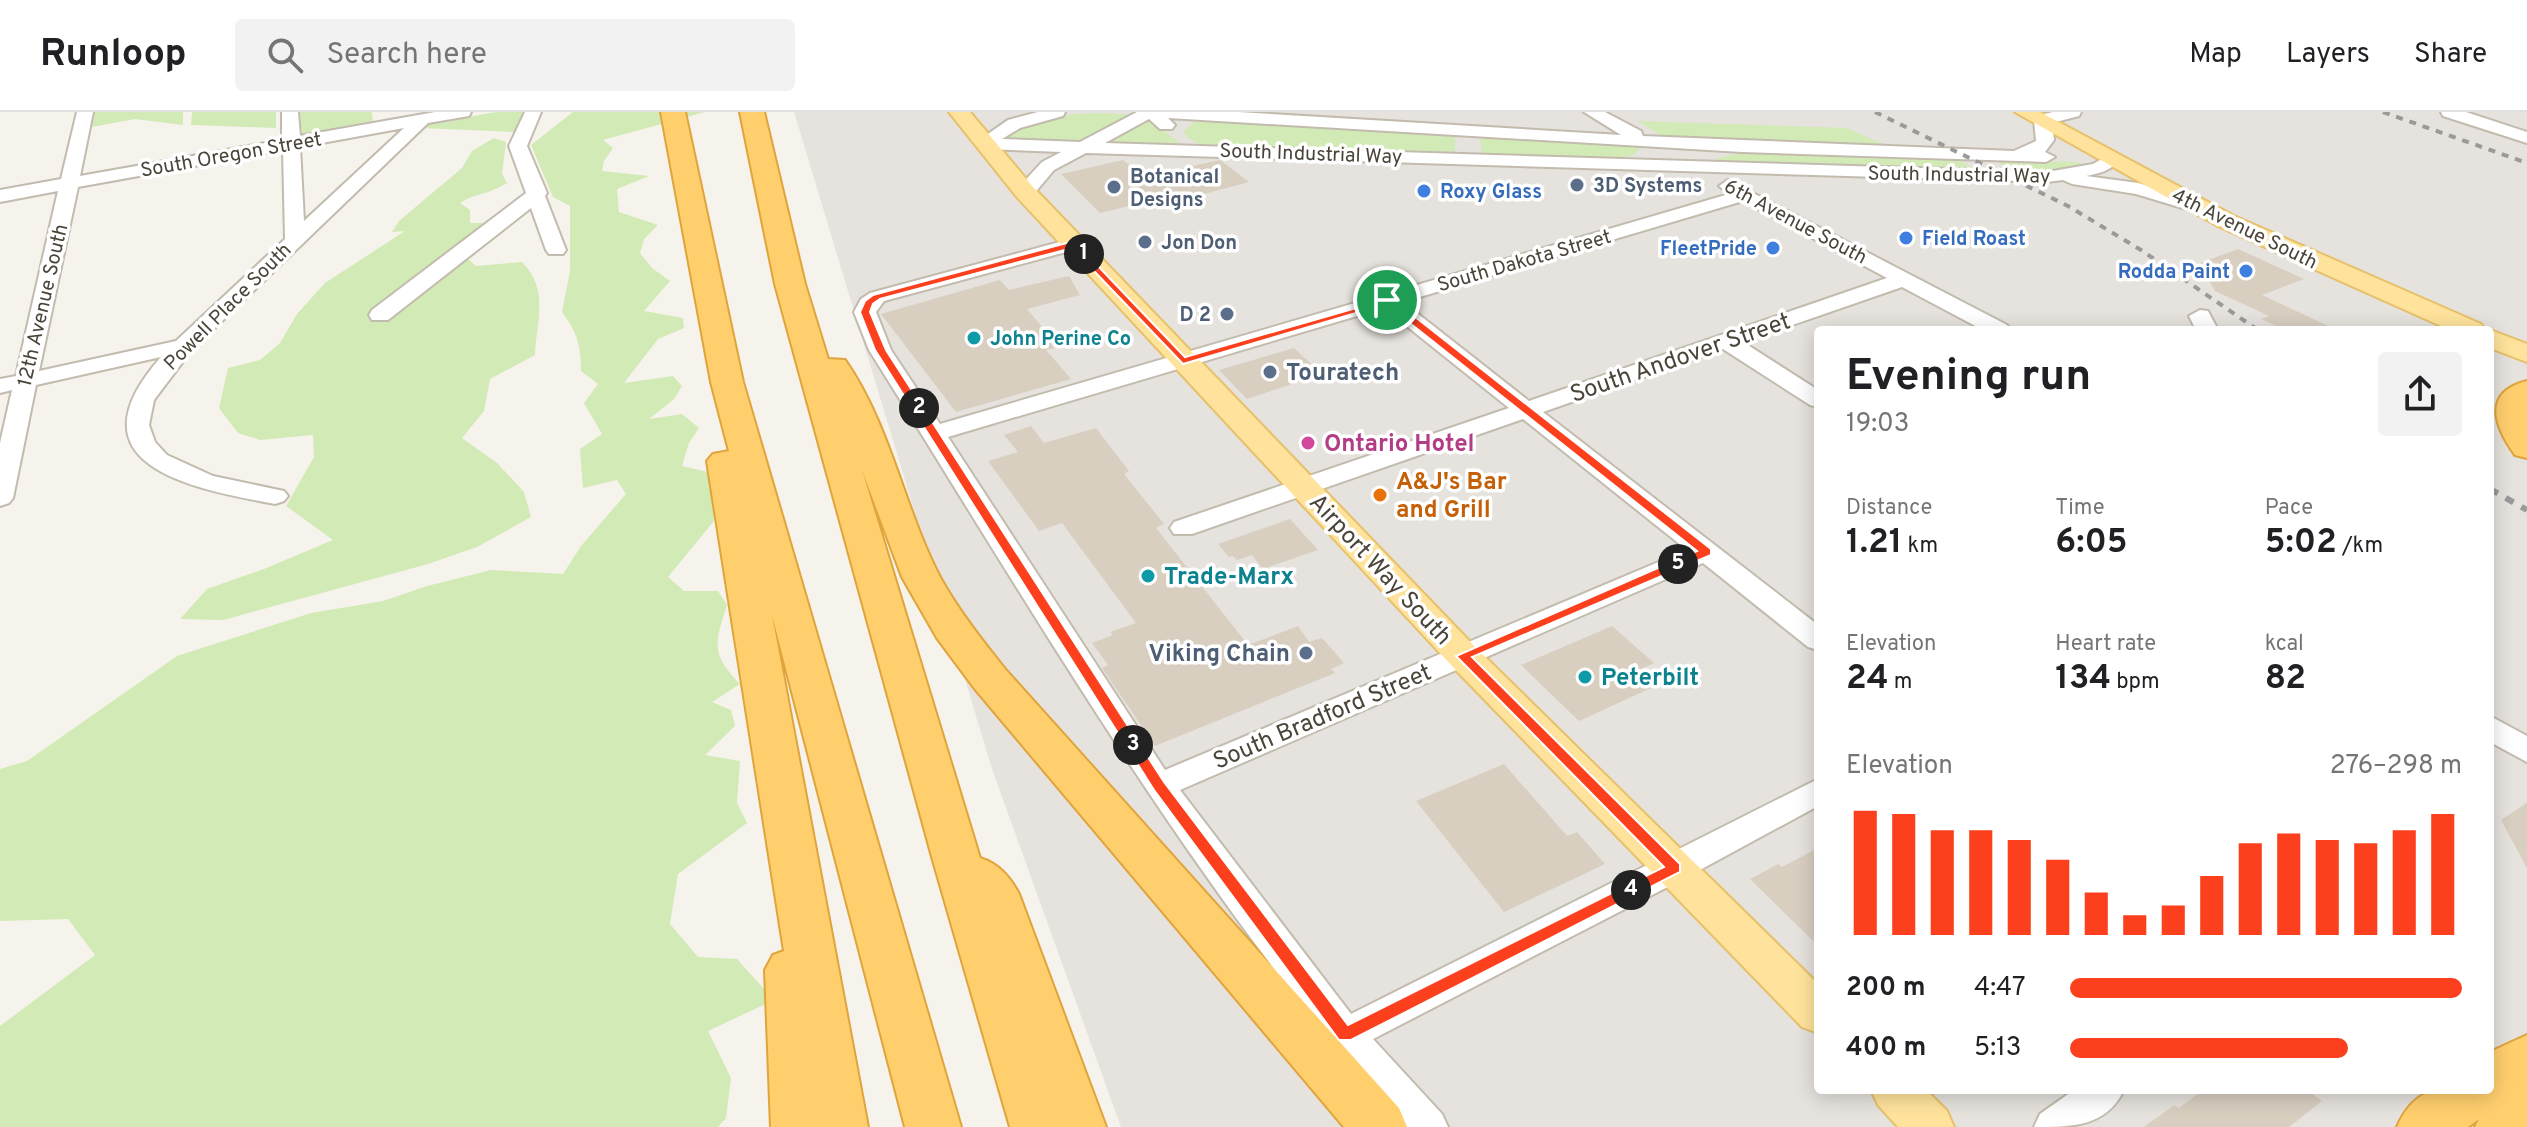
<!DOCTYPE html>
<html lang="en">
<head>
<meta charset="utf-8">
<style>
  body { margin:0; font-family:Overpass,sans-serif; background:#f2f2f2; color:#202124; height:100vh; display:flex; flex-direction:column; font-size:30px; white-space:nowrap }
  * { box-sizing:border-box; margin:0 }
  p { font-size:26px; color:#757577 }
  .icon { flex:none; width:44px; height:44px; fill:none; stroke:currentColor; stroke-width:2; stroke-linecap:round; stroke-linejoin:round }
  .map { position:relative; flex:1; overflow:hidden }
  .sheet { position:absolute; left:1814px; top:214px; width:680px; height:768px; display:flex; flex-direction:column; background:#fff; border-radius:8px; box-shadow:0 4px 20px #0003 }
  .sheet>* { flex:none }
  .pin { position:absolute; display:grid; place-items:center; width:68px; height:68px; color:#fff; margin:-34px; border:4px solid #fff; border-radius:50%; box-shadow:0 2px 8px #0007 }
  .km { position:absolute; width:40px; height:40px; margin:-20px; border-radius:50%; background:#222; color:#fff; font-size:22px; line-height:40px; text-align:center }
  .round { display:grid; place-items:center; flex:none; width:84px; height:84px; border-radius:8px; background:#f2f2f2 }
  .headline { display:flex; align-items:center; justify-content:space-between; height:136px; padding:0 32px }
  h1 { font-size:44px; font-weight:700; line-height:60px }
  .stats { display:grid; grid-template-columns:repeat(3,1fr); gap:12px; height:136px; padding:8px 32px }
  .stats div { display:grid; align-content:center }
  .stats b { font-size:34px; font-weight:700 }
  .stats small { font-size:22px; font-weight:400 }
  .stats p { font-size:22px }
  .chart { height:224px; padding:16px 32px }
  .chart p { display:flex; justify-content:space-between }
  .chart svg { width:100%; height:144px; margin-top:8px; stroke:#fc3f1d; stroke-width:6 }
  ul { padding:0 32px; list-style:none; font-size:26px }
  li { display:grid; grid-template-columns:128px 96px 1fr; align-items:center; height:60px }
  li i { height:20px; border-radius:10px; background:#fc3f1d }
  header { display:flex; align-items:center; gap:48px; box-sizing:border-box; height:112px; padding:0 40px; background:#fff; border-bottom:2px solid #e0e0e0 }
  header strong { font-size:38px }
  nav { display:flex; gap:44px; margin-inline-start:auto; font-size:28px }
  .search { width:560px; height:72px; background:#f2f2f2; display:flex; align-items:center; gap:20px; box-sizing:border-box; padding:0 28px; border-radius:8px; color:#757577; font-size:30px }
  .map>svg:first-child { display:block }
  .industrial { fill:#e6e2dd }
  .green { fill:#d2eab5 }
  .building { fill:#d8cfc1 }
  .lines { fill:none; stroke-linecap:round; stroke-linejoin:round }
  .minor-casing { stroke:#c2bbae; stroke-width:4 }
  .major-casing { stroke:#e6c16a; stroke-width:4 }
  .highway-casing { stroke:#e0a43c; stroke-width:4 }
  .minor { fill:#fff; fill-rule:evenodd }
  .major { fill:#ffe39c; fill-rule:evenodd }
  .highway { fill:#ffcf6e; fill-rule:evenodd }
  .rail-far1 { stroke:#9a9a9a; stroke-width:4; stroke-dasharray:7 7; stroke-linecap:butt }
  .rail { stroke:#9a9a9a; stroke-width:6; stroke-dasharray:9 9; stroke-linecap:butt }
  .route { fill:#fc3f1d; stroke:#fff; stroke-width:2; fill-rule:evenodd }
  .service-dot { fill:#5c6f8a; stroke:#fff; stroke-width:3 }
  .shop-dot { fill:#3f7fe0; stroke:#fff; stroke-width:3 }
  .culture-dot { fill:#0f9aa8; stroke:#fff; stroke-width:3 }
  .hotel-dot { fill:#d1479c; stroke:#fff; stroke-width:3 }
  .food-dot { fill:#e8710a; stroke:#fff; stroke-width:3 }
  .labels { text-anchor:middle; stroke-width:7; stroke-linejoin:round; paint-order:stroke }
  .far-street-label { font-size:20px; fill:#4b4439; stroke:#fff }
  .far-service-label { font-size:20px; font-weight:bold; fill:#4e5e75; stroke:#fff; text-anchor:start }
  .far-shop-label { font-size:20px; font-weight:bold; fill:#366cbe; stroke:#fff; text-anchor:start }
  .far-culture-label { font-size:20px; font-weight:bold; fill:#0d838f; stroke:#fff; text-anchor:start }
  .street-label { font-size:24px; fill:#4b4439; stroke:#fff }
  .service-label { font-size:24px; font-weight:bold; fill:#4e5e75; stroke:#fff; text-anchor:start }
  .hotel-label { font-size:24px; font-weight:bold; fill:#b23c85; stroke:#fff; text-anchor:start }
  .food-label { font-size:24px; font-weight:bold; fill:#c56008; stroke:#fff; text-anchor:start }
  .culture-label { font-size:24px; font-weight:bold; fill:#0d838f; stroke:#fff; text-anchor:start }
</style>
</head>
<body>
<header>
<strong>Runloop</strong>
<div class="search"><svg class="icon" aria-label="search" viewBox="0 0 24 24"><circle cx="10" cy="10" r="6"/><path d="M15 15l6 6"/></svg>Search here</div>
<nav><a>Map</a><a>Layers</a><a>Share</a></nav>
</header>
<div class="map">
<svg width="2527" height="1015" viewBox="0 0 2527 1015">
  <rect width="100%" height="100%" fill="#f6f3ec"/>
  <path class="industrial" d="M794,0H2527V961L2490,977V218H1818V978H2488L2402,1015H1121L992,657Z"/>
  <g class="green">
    <path d="M95,0H183V13L135,7L92,15Z"/>
    <path d="M192,0H276V16L191,13Z"/>
    <path d="M300,0H372L373,13L302,25Z"/>
    <path d="M496,0H525L515,20L421,16L428,12Z"/>
    <path d="M573,0H705L603,28L613,36L604,49L602,59L649,64L617,77L619,100L658,113L644,127L640,141L652,156L670,169L644,199L683,206L684,216L658,227L624,271L673,264L682,274L674,287L649,307L682,302L699,316L689,331L682,354L708,360L718,385L713,410L668,465L684,479H718L727,493C715,532 710,540 740,572L712,590L731,598L735,614L705,643L740,649L737,691L747,711L678,762L670,812L698,845L737,847L774,888L708,919L731,966L726,1006L718,1015H0V914L95,843L68,807L0,809V657L27,649L177,544L311,501L383,489L427,474L491,458L563,462L581,434L626,382L617,368L583,376L580,337L602,322L584,291L598,272L581,259C581,233 577,220 562,200L570,159V94L553,85L531,33Z"/>
    <path d="M1098,1L1137,3L1084,28H1007L1004,23C1033,5 1064,2 1098,1Z"/>
    <path d="M1148,6L1182,33L1098,31Z"/>
    <path d="M1204,7L1455,23V40L1199,32L1187,25L1184,19L1195,9Z"/>
    <path d="M1637,9L1847,16L1894,37L1668,27Z"/>
    <path d="M1480,23L1632,31L1640,36L1635,42L1614,49L1482,42Z"/>
    <path d="M494,26L506,30L502,62L507,71C491,82 475,81 460,91L470,98V111H511L465,144L476,154L522,150C550,178 536,209 535,243L490,267L484,299L462,326L497,351L524,380L531,405L477,435L428,452L223,508L180,507L207,477L264,457L333,428L286,394L314,345L313,323L260,328L238,321L219,296L228,256L260,248L280,231L297,202L325,171L405,119L392,120L399,109L462,56L472,39Z"/>
    <path d="M1749,39L1953,46L1981,59L1715,52L1717,46Z"/>
    <path d="M1994,48L2078,50L2085,55L2063,60L2017,62Z"/>
  </g>
  <g class="building">
    <path d="M1123,48L1143,65L1220,48L1249,70L1189,86L1183,81L1100,101L1061,62Z"/>
    <path d="M2238,137L2304,167L2262,183L2337,218H2285L2261,207L2269,204L2215,179L2200,151Z"/>
    <path d="M1069,164L1080,183L1027,197L1043,216L1054,236L1046,238L1071,267L956,300L881,202L1000,168L1009,178Z"/>
    <path d="M1294,236L1322,262L1247,287L1219,258Z"/>
    <path d="M1031,314L1044,331L1096,316L1129,359L1124,362L1164,412L1156,416L1248,533L1298,514L1309,530L1322,526L1344,551L1331,557L1335,561L1155,634L1102,556L1108,553L1092,531L1113,523L1110,520L1136,511L1062,411L1039,419L988,349L1018,340L1004,323Z"/>
    <path d="M1290,407L1318,438L1263,457L1252,443L1237,448L1233,444L1229,445L1218,432Z"/>
    <path d="M1612,514L1654,551L1634,560L1651,576L1579,609L1521,553Z"/>
    <path d="M1504,652L1567,724L1577,720L1605,752L1504,800L1416,689Z"/>
    <path d="M2527,691V756L2501,708Z"/>
    <path d="M1818,736V834L1750,767L1778,752L1782,755Z"/>
    <path d="M2203,978H2307L2322,989L2289,1015H2144L2174,993L2179,996Z"/>
  </g>
  <g class="lines">
    <g class="minor-casing">
      <g id="minor">
        <path d="M77,0H93L80,64L282,28V0H298L300,24L435,0H471L469,4L428,11L191,239L154,288L149,313L155,330L167,343L213,364L284,379L288,384L284,389L275,392C190,376 66,353 161,245L36,273L13,386L9,391L0,394V331L12,278L0,281V267L16,264L58,79L0,90V78L61,67ZM404,16L304,109L300,35ZM283,38L285,127L176,229L39,259L78,75Z"/>
        <path d="M525,0H541L527,34L547,81L545,84L566,138L563,142H549L546,138L531,96L388,208H372L369,203L372,198L526,81L509,34Z"/>
        <path d="M1038,0H1065L1063,4L1020,16L1002,27L1080,30L1137,0H1238L1621,23L1584,0H1605L1641,19L1643,24L2014,39L2036,29L2034,8L2036,4L2053,0H2081L2079,4L2052,11L2054,28L2045,40L2055,45L2046,50L1742,40L1168,6L1175,13L1172,17H1160L1149,7L1105,31L2047,60L2093,52L2111,42L2117,43L2120,47C2111,59 2100,61 2086,64L2138,71L2206,91L2208,95L2199,101L2136,82L2072,72L2063,68L2047,70L1086,41L1054,58L1032,84L1025,86L1016,80L1018,76L1042,50L1061,40L984,37L975,31L1008,8Z"/>
        <path d="M2441,0H2466L2527,20V31L2443,4Z"/>
        <path d="M1728,68L2007,213L2010,218H1983L1902,175L1743,230L1818,278V295L1810,293L1723,237L1543,300L1818,513V538L1808,535L1703,451L1180,678L1351,902L1818,667V694L1687,765L1373,927L1442,1002L1448,1015H1403C1194,779 1036,504 869,238L854,200L861,187L870,181L1067,128H1081L1084,132L1081,136L884,189L876,200L891,238L940,312L1729,82L1719,74ZM1743,89L1887,166L1529,289L1403,190ZM1384,196L1509,296L1174,410L1170,416L1174,422H1192L1523,307L1687,438L1165,658L948,325Z"/>
        <path d="M2200,198L2208,199L2218,218H2196L2189,204Z"/>
        <path d="M2490,604L2527,624V650L2490,630Z"/>
        <path d="M2074,978H2124C2106,1015 2072,1015 2034,1015L2040,1002Z"/>
      </g>
    </g>
    <g class="major-casing">
      <g id="major">
        <path d="M949,0H970L1033,75L1475,535L1818,872V921L1802,915L1451,553L1017,85Z"/>
        <path d="M2015,0H2040L2234,104L2481,212L2485,218H2450L2218,114Z"/>
        <path d="M2490,218L2527,232V250L2490,236Z"/>
        <path d="M1871,978H1926L1947,999L1954,1015H1898L1878,993Z"/>
      </g>
    </g>
    <g class="highway-casing">
      <g id="highway">
        <path d="M661,0H685L743,270L961,1015H905L772,503L868,1015H771L765,858L773,843L784,839L707,349L713,342L729,339L711,270Z"/>
        <path d="M740,0H764L805,172L828,247L845,248C891,314 904,397 941,467C959,499 982,528 1005,557L1399,996L1407,1015H1344L975,577L937,526L902,465L862,358L980,746C999,752 1010,765 1019,782L1106,1015H1010L932,745L775,172Z"/>
        <path d="M2527,269V346L2515,343C2494,314 2482,280 2527,269Z"/>
        <path d="M2527,923V1015H2475L2479,1007L2468,1015H2397C2418,968 2446,978 2490,978V940Z"/>
      </g>
    </g>
    <use href="#minor" class="minor"/>
    <use href="#major" class="major"/>
    <use href="#highway" class="highway"/>
    <g class="rail-far1">
      <path d="M1875,0L2068,94L2141,138L2258,218"/>
      <path d="M2383,0L2527,51"/>
    </g>
    <path class="rail" d="M2490,377L2527,398"/>
  </g>
  <path class="route" d="M1074,129L1185,245L1391,186L1711,437V443L1472,545L1680,752V760L1351,928H1339L1154,678L875,238L860,200L865,189L873,183ZM1072,136L1183,252L1386,192L1697,439L1456,544L1664,755L1348,913L1164,670L886,238L870,200L873,192L880,187Z"/>
  <g class="service-dot">
    <circle cx="1577" cy="73" r="8"/>
    <circle cx="1114" cy="75" r="8"/>
    <circle cx="1145" cy="130" r="8"/>
    <circle cx="1227" cy="202" r="8"/>
    <circle cx="1270" cy="260" r="8"/>
    <circle cx="1306" cy="541" r="8"/>
  </g>
  <g class="shop-dot">
    <circle cx="1424" cy="79" r="8"/>
    <circle cx="1906" cy="126" r="8"/>
    <circle cx="1773" cy="136" r="8"/>
    <circle cx="2246" cy="159" r="8"/>
  </g>
  <g class="culture-dot">
    <circle cx="974" cy="226" r="8"/>
    <circle cx="1148" cy="464" r="8"/>
    <circle cx="1585" cy="565" r="8"/>
  </g>
  <circle class="hotel-dot" cx="1308" cy="331" r="8"/>
  <circle class="food-dot" cx="1380" cy="383" r="8"/>
  <g class="labels">
    <g class="far-street-label">
      <text transform="translate(1311 41) rotate(2)" y="7">South Industrial Way</text>
      <text transform="translate(231 42) rotate(-10)" y="7">South Oregon Street</text>
      <text transform="translate(1959 62) rotate(1)" y="7">South Industrial Way</text>
      <text transform="translate(1796 109) rotate(28)" y="7">6th Avenue South</text>
      <text transform="translate(2245 116) rotate(26)" y="7">4th Avenue South</text>
      <text transform="translate(1524 148) rotate(-16)" y="7">South Dakota Street</text>
      <text transform="translate(42 193) rotate(-77)" y="7">12th Avenue South</text>
      <text transform="translate(227 194) rotate(-45)" y="7">Powell Place South</text>
    </g>
    <g class="far-service-label">
      <text x="1130" y="71">Botanical<tspan x="1130" dy="23">Designs</tspan></text>
      <text x="1593" y="80">3D Systems</text>
      <text x="1161" y="137">Jon Don</text>
      <text x="1211" y="209" text-anchor="end">D 2</text>
    </g>
    <g class="far-shop-label">
      <text x="1440" y="86">Roxy Glass</text>
      <text x="1922" y="133">Field Roast</text>
      <text x="1757" y="143" text-anchor="end">FleetPride</text>
      <text x="2230" y="166" text-anchor="end">Rodda Paint</text>
    </g>
    <g class="far-culture-label">
      <text x="990" y="233">John Perine Co</text>
    </g>
    <g class="street-label">
      <text transform="translate(1680 245) rotate(-19)" y="8">South Andover Street</text>
      <text transform="translate(1381 457) rotate(47)" y="8">Airport Way South</text>
      <text transform="translate(1322 604) rotate(-23)" y="8">South Bradford Street</text>
    </g>
    <g class="service-label">
      <text x="1286" y="268">Touratech</text>
      <text x="1290" y="549" text-anchor="end">Viking Chain</text>
    </g>
    <g class="hotel-label">
      <text x="1324" y="339">Ontario Hotel</text>
    </g>
    <g class="food-label">
      <text x="1396" y="377">A&amp;J's Bar<tspan x="1396" dy="28">and Grill</tspan></text>
    </g>
    <g class="culture-label">
      <text x="1164" y="472">Trade-Marx</text>
      <text x="1601" y="573">Peterbilt</text>
    </g>
  </g>
</svg>
<div class="pin" style="left:1387px;top:188px;background:#1e9e55"><svg class="icon" aria-label="arrive" viewBox="0 0 24 24"><path d="M6 21V4h12l-3 4 3 4H6"/></svg></div>
<b class="km" style="left:1084px;top:142px">1</b>
<b class="km" style="left:919px;top:296px">2</b>
<b class="km" style="left:1133px;top:633px">3</b>
<b class="km" style="left:1631px;top:778px">4</b>
<b class="km" style="left:1678px;top:452px">5</b>
<section class="sheet">
<div class="headline"><div><h1>Evening run</h1><p>19:03</p></div><a class="round"><svg class="icon" aria-label="share" viewBox="0 0 24 24"><path d="M12 15V3M7 8l5-5 5 5M5 13v7h14v-7"/></svg></a></div>
<div class="stats">
<div><p>Distance</p><b>1.21<small> km</small></b></div>
<div><p>Time</p><b>6:05</b></div>
<div><p>Pace</p><b>5:02<small> /km</small></b></div>
</div>
<div class="stats">
<div><p>Elevation</p><b>24<small> m</small></b></div>
<div><p>Heart rate</p><b>134<small> bpm</small></b></div>
<div><p>kcal</p><b>82</b></div>
</div>
<div class="chart"><p><span>Elevation</span>276–298 m</p>
<svg viewBox="0 0 160 44" preserveAspectRatio="none"><path d="M5 44V6M15 44V7M25 44V12M35 44V12M45 44V15M55 44V21M65 44V31M75 44V38M85 44V35M95 44V26M105 44V16M115 44V13M125 44V15M135 44V16M145 44V12M155 44V7"/></svg>
</div>
<ul>
<li><b>200 m</b>4:47<i style="width:100%"></i></li>
<li><b>400 m</b>5:13<i style="width:71%"></i></li>
</ul>
</section>
</div>
</body>
</html>
